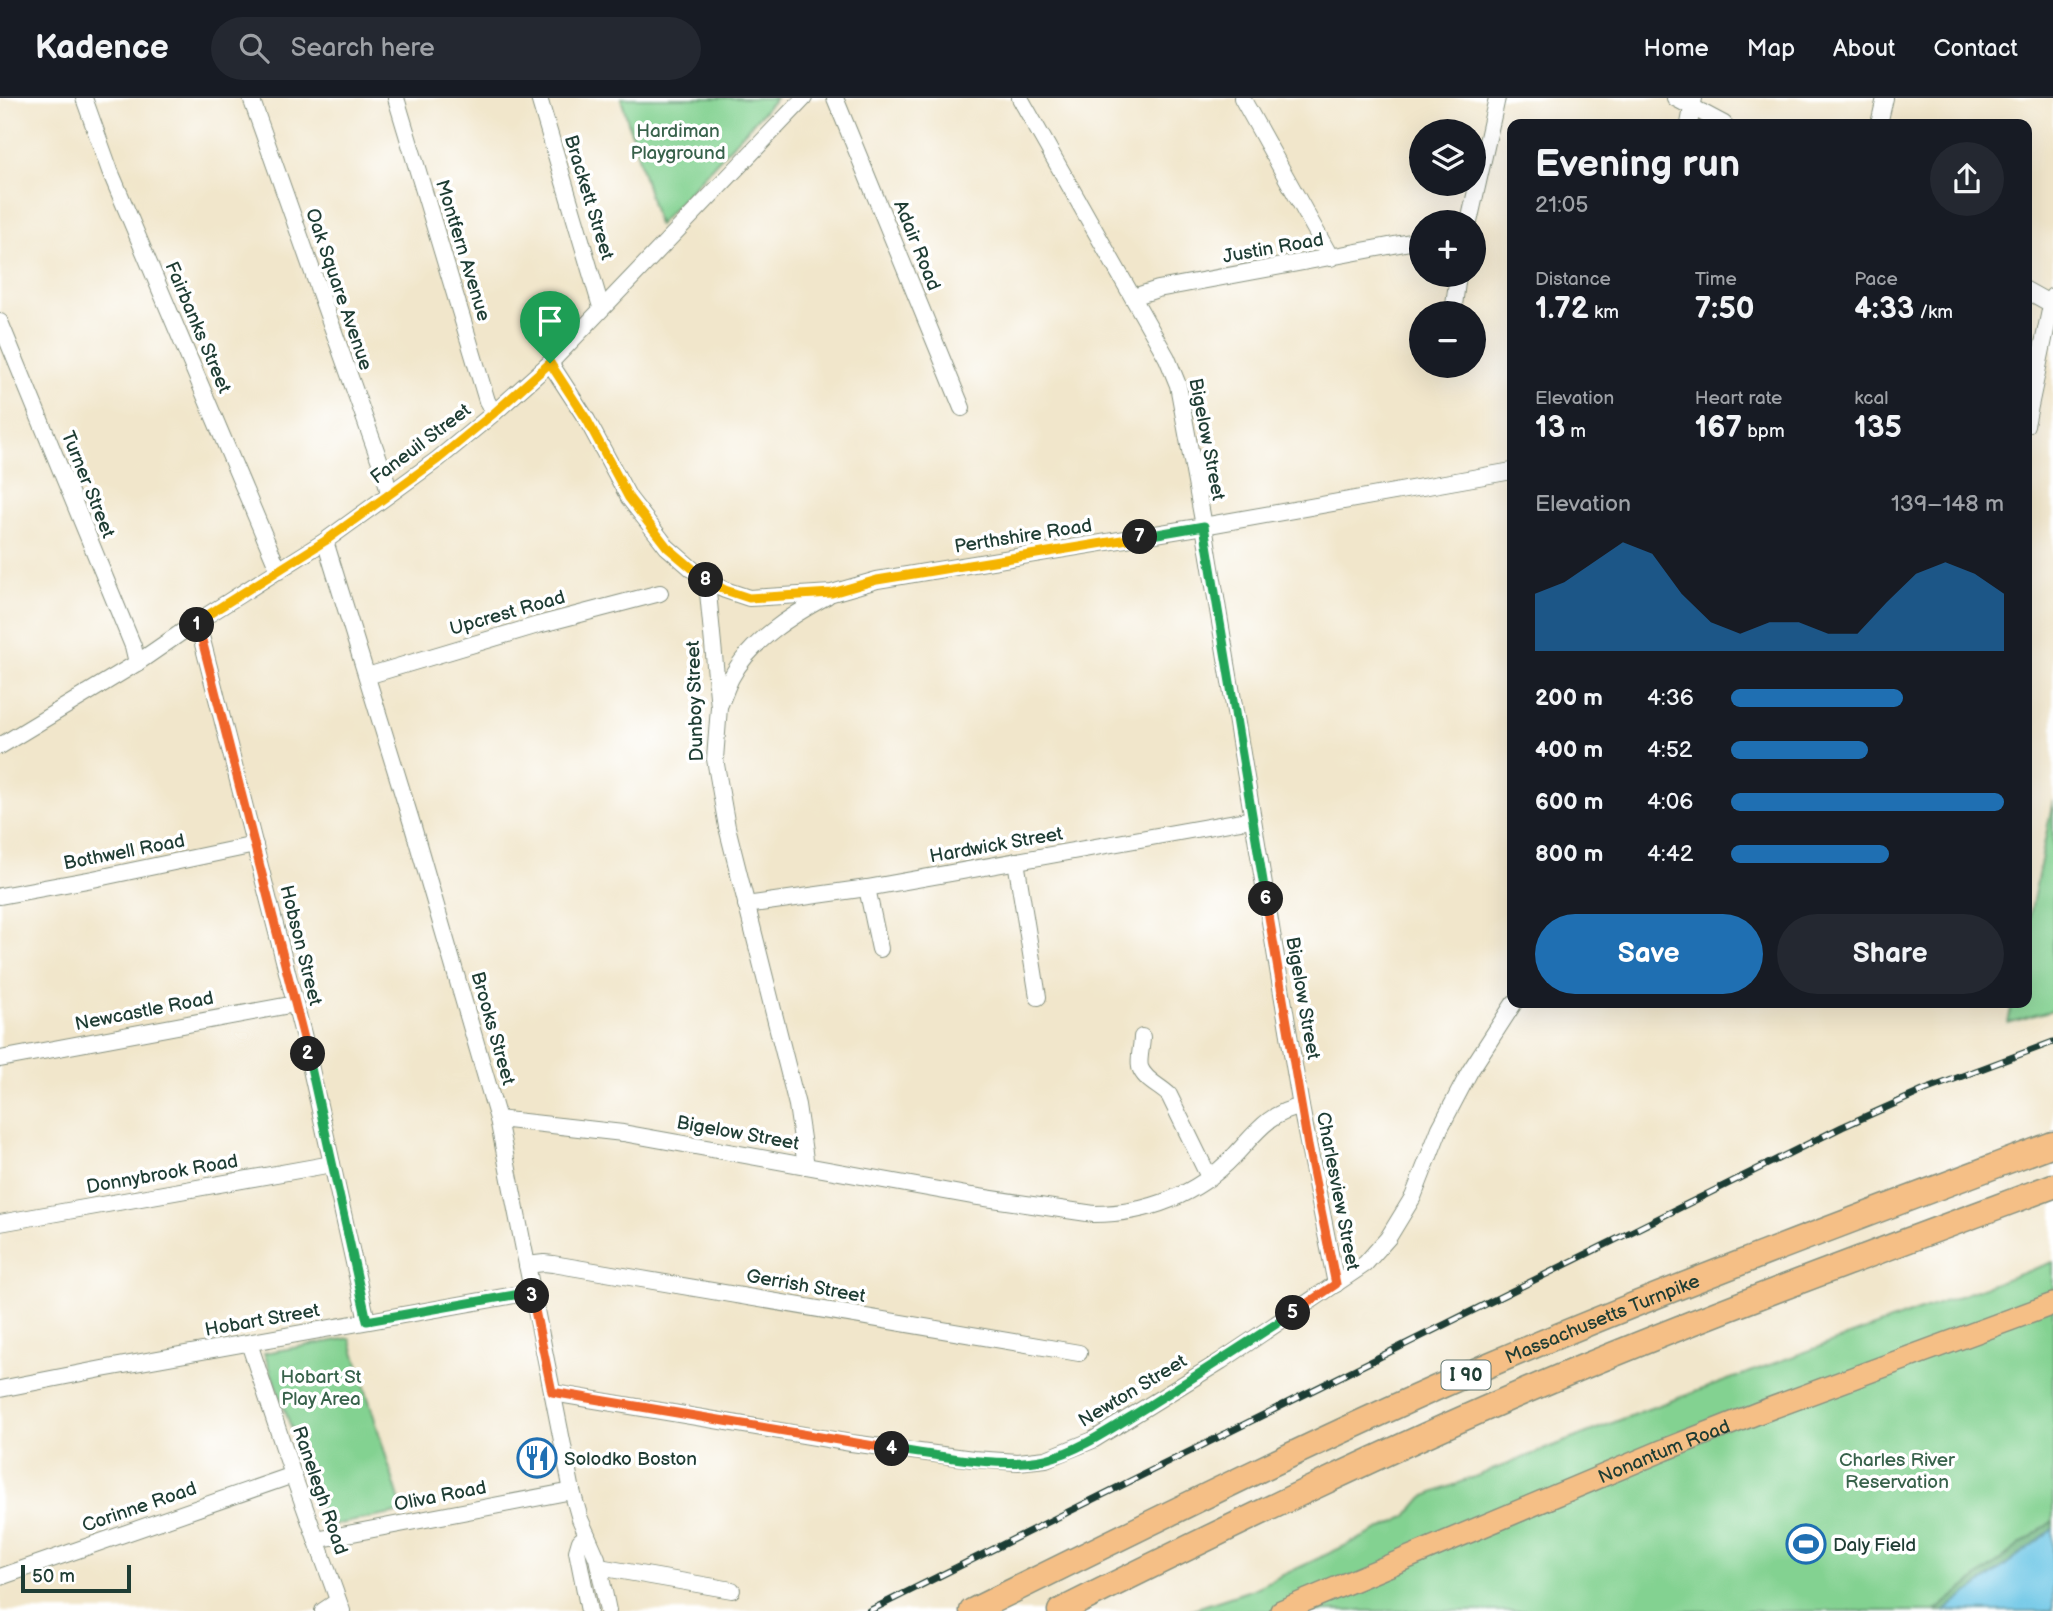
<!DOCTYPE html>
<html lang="en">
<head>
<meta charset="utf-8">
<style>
  body { margin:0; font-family:"Balsamiq Sans",sans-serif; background:#242831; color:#f1f3f6; height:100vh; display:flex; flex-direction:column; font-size:26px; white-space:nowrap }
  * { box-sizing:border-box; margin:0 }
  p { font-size:23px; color:#9ea1a6 }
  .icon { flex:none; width:38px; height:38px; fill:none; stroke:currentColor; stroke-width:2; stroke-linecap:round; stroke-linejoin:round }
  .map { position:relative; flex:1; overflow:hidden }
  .side { position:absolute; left:1507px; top:21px; width:525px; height:889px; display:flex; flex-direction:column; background:#171b24; border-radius:14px; box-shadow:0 7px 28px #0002 }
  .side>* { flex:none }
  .buttons { position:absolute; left:1409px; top:21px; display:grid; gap:14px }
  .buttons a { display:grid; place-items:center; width:77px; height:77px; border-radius:50%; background:#171b24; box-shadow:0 7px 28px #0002; font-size:35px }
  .scale { position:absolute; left:21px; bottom:18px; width:110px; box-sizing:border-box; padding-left:7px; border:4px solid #1f3d34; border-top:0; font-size:19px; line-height:24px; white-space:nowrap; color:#1f3d34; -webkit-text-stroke:5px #fff; paint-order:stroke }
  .pin { position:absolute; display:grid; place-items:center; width:60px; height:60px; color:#fff; margin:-72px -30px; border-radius:50% 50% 50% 0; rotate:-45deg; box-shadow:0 0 7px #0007 }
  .pin .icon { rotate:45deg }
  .km { position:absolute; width:35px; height:35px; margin:-18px; border-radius:50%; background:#222; color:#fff; font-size:19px; line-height:35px; text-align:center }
  .round { display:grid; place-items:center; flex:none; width:74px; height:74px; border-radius:37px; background:#242831 }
  .summary { display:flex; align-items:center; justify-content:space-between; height:119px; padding:0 28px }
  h1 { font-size:38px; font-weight:700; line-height:52px }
  .figures { display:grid; grid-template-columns:repeat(3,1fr); gap:10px; height:119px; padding:7px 28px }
  .figures div { display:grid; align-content:center }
  .figures b { font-size:30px; font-weight:700 }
  .figures small { font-size:19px; font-weight:400 }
  .figures p { font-size:19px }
  .chart { height:196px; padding:14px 28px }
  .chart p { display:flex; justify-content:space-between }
  .chart svg { width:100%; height:126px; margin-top:7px; fill:#1f6fb2; opacity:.7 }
  .button { display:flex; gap:14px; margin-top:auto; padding:14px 28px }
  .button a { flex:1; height:80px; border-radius:42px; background:#1f6fb2; color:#fff; font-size:28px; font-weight:700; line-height:80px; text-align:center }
  .button a+a { background:#242831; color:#f1f3f6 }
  ul { padding:0 28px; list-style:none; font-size:23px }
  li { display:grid; grid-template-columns:112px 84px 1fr; align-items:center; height:52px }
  li i { height:18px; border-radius:9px; background:#1f6fb2 }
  header { display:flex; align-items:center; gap:42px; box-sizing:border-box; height:98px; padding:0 35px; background:#171b24; border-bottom:2px solid #363941 }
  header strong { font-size:33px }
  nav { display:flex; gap:38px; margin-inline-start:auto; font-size:24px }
  .search { width:490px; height:63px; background:#242831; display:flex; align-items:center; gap:18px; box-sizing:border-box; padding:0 24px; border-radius:38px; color:#9ea1a6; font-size:26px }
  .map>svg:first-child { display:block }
  .green { fill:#83d291; stroke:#518862; stroke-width:2 }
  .forest { fill:#6ab47b; stroke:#447858; stroke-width:2 }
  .water { fill:#67c4e5; stroke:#43808c; stroke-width:2 }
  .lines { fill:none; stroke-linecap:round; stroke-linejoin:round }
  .minor-casing { stroke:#889280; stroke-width:18 }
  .major-casing { stroke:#889280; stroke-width:24 }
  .highway-casing { stroke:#889280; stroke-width:27 }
  .minor { stroke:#fff; stroke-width:16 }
  .major { stroke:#f5bf86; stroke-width:21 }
  .highway { stroke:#f5bf86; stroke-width:24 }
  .rail-casing { stroke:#1f3d34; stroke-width:7 }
  .rail { stroke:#fff; stroke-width:4.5; stroke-dasharray:13; stroke-linecap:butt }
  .split-1-casing { stroke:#fff; stroke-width:14 }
  .split-2-casing { stroke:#fff; stroke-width:14 }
  .split-3-casing { stroke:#fff; stroke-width:14 }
  .split-4-casing { stroke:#fff; stroke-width:14 }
  .split-5-casing { stroke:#fff; stroke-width:14 }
  .split-6-casing { stroke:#fff; stroke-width:14 }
  .split-7-casing { stroke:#fff; stroke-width:14 }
  .split-8-casing { stroke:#fff; stroke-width:14 }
  .split-9-casing { stroke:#fff; stroke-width:14 }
  .split-1 { stroke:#f5b400; stroke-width:9 }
  .split-2 { stroke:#f0652b; stroke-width:9 }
  .split-3 { stroke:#22a559; stroke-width:9 }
  .split-4 { stroke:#f0652b; stroke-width:9 }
  .split-5 { stroke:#22a559; stroke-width:9 }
  .split-6 { stroke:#f0652b; stroke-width:9 }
  .split-7 { stroke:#22a559; stroke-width:9 }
  .split-8 { stroke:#f5b400; stroke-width:9 }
  .split-9 { stroke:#f5b400; stroke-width:9 }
  .labels { text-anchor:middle; stroke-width:7; stroke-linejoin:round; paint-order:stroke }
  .shield { fill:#fff; stroke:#627771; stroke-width:2 }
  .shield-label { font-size:18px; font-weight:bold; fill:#1f3d34 }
  .park-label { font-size:19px; fill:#38624b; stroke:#fff }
  .street-label { font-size:19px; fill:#1f3d34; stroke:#fff }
  .poi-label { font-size:19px; fill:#1f3d34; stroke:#fff; text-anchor:start }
</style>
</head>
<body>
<header>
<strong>Kadence</strong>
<div class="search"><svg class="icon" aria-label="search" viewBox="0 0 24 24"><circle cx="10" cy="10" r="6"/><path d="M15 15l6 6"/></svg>Search here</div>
<nav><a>Home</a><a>Map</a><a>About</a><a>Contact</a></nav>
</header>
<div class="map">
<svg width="2053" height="1513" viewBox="0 0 2053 1513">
  <rect width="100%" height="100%" fill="#fff"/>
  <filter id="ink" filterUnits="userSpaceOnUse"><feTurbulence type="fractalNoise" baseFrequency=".0143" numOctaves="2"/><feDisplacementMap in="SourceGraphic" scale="14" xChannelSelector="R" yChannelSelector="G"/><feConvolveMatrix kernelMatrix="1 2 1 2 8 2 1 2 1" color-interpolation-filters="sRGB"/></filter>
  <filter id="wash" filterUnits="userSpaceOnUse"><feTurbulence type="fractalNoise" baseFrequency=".00686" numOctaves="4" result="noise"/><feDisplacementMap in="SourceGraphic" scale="28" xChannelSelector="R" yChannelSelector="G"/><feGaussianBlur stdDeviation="1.57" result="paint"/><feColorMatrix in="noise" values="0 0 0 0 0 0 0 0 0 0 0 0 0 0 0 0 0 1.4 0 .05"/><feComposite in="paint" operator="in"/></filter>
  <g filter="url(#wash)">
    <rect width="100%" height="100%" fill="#f1e6cb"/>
    <g class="green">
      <path d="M621,0H776L658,127Z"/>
      <path d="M2053,702V912L2008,925L2012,905H2026L2027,832Z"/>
      <path d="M2053,1164V1431L1945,1513H1187L1251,1492L1406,1419L1423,1399L1648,1311Z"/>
      <path d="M350,1240L403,1414L327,1428L264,1255Z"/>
    </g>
    <path class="forest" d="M2053,1423V1431L1945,1513H1935L2018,1448Z"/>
    <path class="water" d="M2053,1431V1513H1945Z"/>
  </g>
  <g filter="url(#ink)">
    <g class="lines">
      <g class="minor-casing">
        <g id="minor">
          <path d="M84,0L110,73L279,473"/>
          <path d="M251,0L385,378L389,396"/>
          <path d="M396,0L487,303L494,315"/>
          <path d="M539,0L601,209"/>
          <path d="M835,0L962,310"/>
          <path d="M1020,0L1167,260L1178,287L1204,428L1301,1009L1336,1186"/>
          <path d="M1242,0L1331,160"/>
          <path d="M1675,0L1724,26"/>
          <path d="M1689,26L1694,0"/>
          <path d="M1879,26L1885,0"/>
          <path d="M1469,124L1497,0"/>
          <path d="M2026,192L2051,206"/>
          <path d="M1133,199L1158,191L1421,142"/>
          <path d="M1453,215L1458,177"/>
          <path d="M0,224L133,548L137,565"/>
          <path d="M550,265L587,322L629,400L667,449L707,484L719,609L715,661L727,729L797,1007L806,1068"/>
          <path d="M2026,327L2053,198"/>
          <path d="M325,443L413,729L498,1021L572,1393L580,1421L597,1460L608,1513"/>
          <path d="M707,484L725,492L749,500L832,495L877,482L1192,430L1512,373"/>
          <path d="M195,525L202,542L304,940L367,1223"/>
          <path d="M367,578L538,527L660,495"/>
          <path d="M720,606C724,597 727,588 731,580C750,543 792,517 827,498"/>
          <path d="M0,648L137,565L195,525L325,443L438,361L494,315L550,265L804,0"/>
          <path d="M1016,763L1038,899"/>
          <path d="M867,790L880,851"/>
          <path d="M0,798L93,781L255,747"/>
          <path d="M746,807L867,790L1252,721"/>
          <path d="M1142,939C1142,948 1138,961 1140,969C1144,982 1160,988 1169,997L1209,1079"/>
          <path d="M0,961L295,906"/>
          <path d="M498,1021L623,1035L972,1098L1094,1116C1147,1116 1197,1097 1234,1058C1255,1036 1269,1014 1301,1009"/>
          <path d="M0,1125L332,1066"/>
          <path d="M527,1167L544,1165L553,1166L1079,1255"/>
          <path d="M249,1245L293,1377L342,1513"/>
          <path d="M0,1291L102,1271L531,1194"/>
          <path d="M553,1295L851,1345L973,1361L1018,1364L1046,1361L1093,1342L1221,1263L1365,1166L1388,1140L1413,1099L1440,1030L1470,973L1514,905"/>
          <path d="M587,1437L580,1443L577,1453L589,1513"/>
          <path d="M316,1442L572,1393"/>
          <path d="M599,1469L732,1492"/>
          <path d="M0,1479L293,1377"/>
          <path d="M323,1513L338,1503"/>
        </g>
      </g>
      <g class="major-casing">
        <g id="major">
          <path id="s1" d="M1281,1513L1664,1352L1758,1315L2053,1206"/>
        </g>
      </g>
      <g class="highway-casing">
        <g id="highway">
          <path id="s2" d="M972,1513C1144,1428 1315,1342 1491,1266C1676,1187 1865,1117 2053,1046"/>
          <path d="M1060,1513C1227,1430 1394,1348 1566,1276C1727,1209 1890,1149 2053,1088"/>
        </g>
      </g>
      <use href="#minor" class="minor"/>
      <use href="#major" class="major"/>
      <use href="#highway" class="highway"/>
      <g class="rail-casing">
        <path id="rail" d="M869,1513L1842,1029L1925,992L2053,944"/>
      </g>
      <use href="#rail" class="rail"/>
    </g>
  </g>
  <g class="lines" filter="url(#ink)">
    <g class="split-1-casing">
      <path id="split-1" d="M197,527L195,525L325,443L438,361L494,315L550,265"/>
    </g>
    <g class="split-2-casing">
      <path id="split-2" d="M197,527L202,542L308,956"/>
    </g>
    <g class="split-3-casing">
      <path id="split-3" d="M308,956L367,1223L531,1194L532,1198"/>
    </g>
    <g class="split-4-casing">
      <path id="split-4" d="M532,1198L552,1294L892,1351"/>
    </g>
    <g class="split-5-casing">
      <path id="split-5" d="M892,1351C937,1357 1002,1371 1046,1361C1080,1353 1115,1328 1145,1310C1195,1279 1244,1247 1293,1215"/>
    </g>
    <g class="split-6-casing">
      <path id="split-6" d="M1266,801L1308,1048L1336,1186L1293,1215"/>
    </g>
    <g class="split-7-casing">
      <path id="split-7" d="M1140,439L1204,428L1266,801"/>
    </g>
    <g class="split-8-casing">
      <path id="split-8" d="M706,482L725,492L749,500L832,495L877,482L1140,439"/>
    </g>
    <g class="split-9-casing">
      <path id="split-9" d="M550,265L587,322L629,400L667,449L706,482"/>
    </g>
    <use href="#split-1" class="split-1"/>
    <use href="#split-2" class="split-2"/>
    <use href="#split-3" class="split-3"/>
    <use href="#split-4" class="split-4"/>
    <use href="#split-5" class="split-5"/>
    <use href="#split-6" class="split-6"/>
    <use href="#split-7" class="split-7"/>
    <use href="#split-8" class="split-8"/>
    <use href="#split-9" class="split-9"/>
  </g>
  <defs>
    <g id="restaurant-ring" transform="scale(2.0125)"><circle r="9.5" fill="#fff" stroke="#1f6fb2" stroke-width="1.5"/><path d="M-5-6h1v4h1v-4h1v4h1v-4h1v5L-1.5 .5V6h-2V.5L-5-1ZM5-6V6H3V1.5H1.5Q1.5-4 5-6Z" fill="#1f6fb2"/></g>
    <g id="stadium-ring" transform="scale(2.0125)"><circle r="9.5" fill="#fff" stroke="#1f6fb2" stroke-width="1.5"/><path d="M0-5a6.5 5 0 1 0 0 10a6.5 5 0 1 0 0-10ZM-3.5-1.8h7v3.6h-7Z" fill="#1f6fb2"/></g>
  </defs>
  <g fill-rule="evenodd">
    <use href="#restaurant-ring" x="537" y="1360"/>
    <use href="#stadium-ring" x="1806" y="1446"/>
  </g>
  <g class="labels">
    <rect class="shield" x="1441.5" y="1262.5" width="49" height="29" rx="5"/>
    <g class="shield-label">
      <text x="1466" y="1283">I 90</text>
    </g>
    <g class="park-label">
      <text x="678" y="39">Hardiman<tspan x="678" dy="22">Playground</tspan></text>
      <text x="321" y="1285">Hobart St<tspan x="321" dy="22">Play Area</tspan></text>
      <text x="1897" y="1368">Charles River<tspan x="1897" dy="22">Reservation</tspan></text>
    </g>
    <g class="street-label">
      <text transform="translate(590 99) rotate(73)" y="7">Brackett Street</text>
      <text transform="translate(918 147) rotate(68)" y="7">Adair Road</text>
      <text transform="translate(1273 149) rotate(-10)" y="7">Justin Road</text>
      <text transform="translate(464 152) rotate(73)" y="7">Montfern Avenue</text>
      <text transform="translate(340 191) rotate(71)" y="7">Oak Square Avenue</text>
      <text transform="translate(199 229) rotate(67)" y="7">Fairbanks Street</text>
      <text transform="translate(1208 341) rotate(79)" y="7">Bigelow Street</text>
      <text transform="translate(420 345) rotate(-37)" y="7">Faneuil Street</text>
      <text transform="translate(89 386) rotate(68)" y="7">Turner Street</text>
      <text transform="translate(1023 437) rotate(-9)" y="7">Perthshire Road</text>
      <text transform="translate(507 514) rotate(-16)" y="7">Upcrest Road</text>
      <text transform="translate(694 603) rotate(-92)" y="7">Dunboy Street</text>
      <text transform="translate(996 746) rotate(-10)" y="7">Hardwick Street</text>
      <text transform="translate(124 753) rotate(-11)" y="7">Bothwell Road</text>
      <text transform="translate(302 847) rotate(76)" y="7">Hobson Street</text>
      <text transform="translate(1304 900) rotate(80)" y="7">Bigelow Street</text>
      <text transform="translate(144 912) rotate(-11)" y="7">Newcastle Road</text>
      <text transform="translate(494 930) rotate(74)" y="7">Brooks Street</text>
      <text transform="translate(738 1034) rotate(10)" y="7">Bigelow Street</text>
      <text transform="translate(162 1075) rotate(-10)" y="7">Donnybrook Road</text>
      <text transform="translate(1339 1093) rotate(79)" y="7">Charlesview Street</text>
      <text transform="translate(806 1187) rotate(10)" y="7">Gerrish Street</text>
      <text transform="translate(262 1221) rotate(-10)" y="7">Hobart Street</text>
      <text dy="7" stroke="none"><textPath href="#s2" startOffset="695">Massachusetts Turnpike</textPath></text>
      <text transform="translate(1132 1292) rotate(-31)" y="7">Newton Street</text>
      <text dy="7" stroke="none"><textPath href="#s1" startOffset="415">Nonantum Road</textPath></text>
      <text transform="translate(321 1392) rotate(71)" y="7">Ranelegh Road</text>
      <text transform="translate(440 1397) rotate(-11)" y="7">Oliva Road</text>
      <text transform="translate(139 1408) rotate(-19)" y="7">Corinne Road</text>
    </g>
    <g class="poi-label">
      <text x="564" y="1367">Solodko Boston</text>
      <text x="1833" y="1453">Daly Field</text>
    </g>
  </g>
</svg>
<div class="buttons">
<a><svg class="icon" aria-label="layers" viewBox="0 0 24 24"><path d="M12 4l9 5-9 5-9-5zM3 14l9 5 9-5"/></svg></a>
<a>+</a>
<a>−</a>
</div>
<div class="scale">50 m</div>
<div class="pin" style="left:550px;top:265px;background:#1e9e55"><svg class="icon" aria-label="arrive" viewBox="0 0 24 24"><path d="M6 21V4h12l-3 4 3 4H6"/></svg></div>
<b class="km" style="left:197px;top:527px">1</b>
<b class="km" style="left:308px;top:956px">2</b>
<b class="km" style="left:532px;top:1198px">3</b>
<b class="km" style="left:892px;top:1351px">4</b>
<b class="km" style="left:1293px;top:1215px">5</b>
<b class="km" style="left:1266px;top:801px">6</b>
<b class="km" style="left:1140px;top:439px">7</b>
<b class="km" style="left:706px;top:482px">8</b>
<section class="side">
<div class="summary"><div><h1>Evening run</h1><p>21:05</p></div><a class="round"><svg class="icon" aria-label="share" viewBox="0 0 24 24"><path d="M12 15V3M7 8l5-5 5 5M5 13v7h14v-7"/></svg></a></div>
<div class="figures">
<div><p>Distance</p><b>1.72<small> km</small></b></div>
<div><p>Time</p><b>7:50</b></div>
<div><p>Pace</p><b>4:33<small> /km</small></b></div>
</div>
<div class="figures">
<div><p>Elevation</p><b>13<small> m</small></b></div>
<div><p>Heart rate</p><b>167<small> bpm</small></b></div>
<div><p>kcal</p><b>135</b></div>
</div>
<div class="chart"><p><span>Elevation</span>139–148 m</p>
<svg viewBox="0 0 160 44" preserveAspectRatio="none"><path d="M0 44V24L10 20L20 13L30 6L40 10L50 24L60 34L70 38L80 34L90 34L100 38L110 38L120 27L130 17L140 13L150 17L160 24V44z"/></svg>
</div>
<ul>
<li><b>200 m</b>4:36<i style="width:63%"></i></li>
<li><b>400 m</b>4:52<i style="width:50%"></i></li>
<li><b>600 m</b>4:06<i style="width:100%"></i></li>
<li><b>800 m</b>4:42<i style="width:58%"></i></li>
</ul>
<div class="button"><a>Save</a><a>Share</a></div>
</section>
</div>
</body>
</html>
